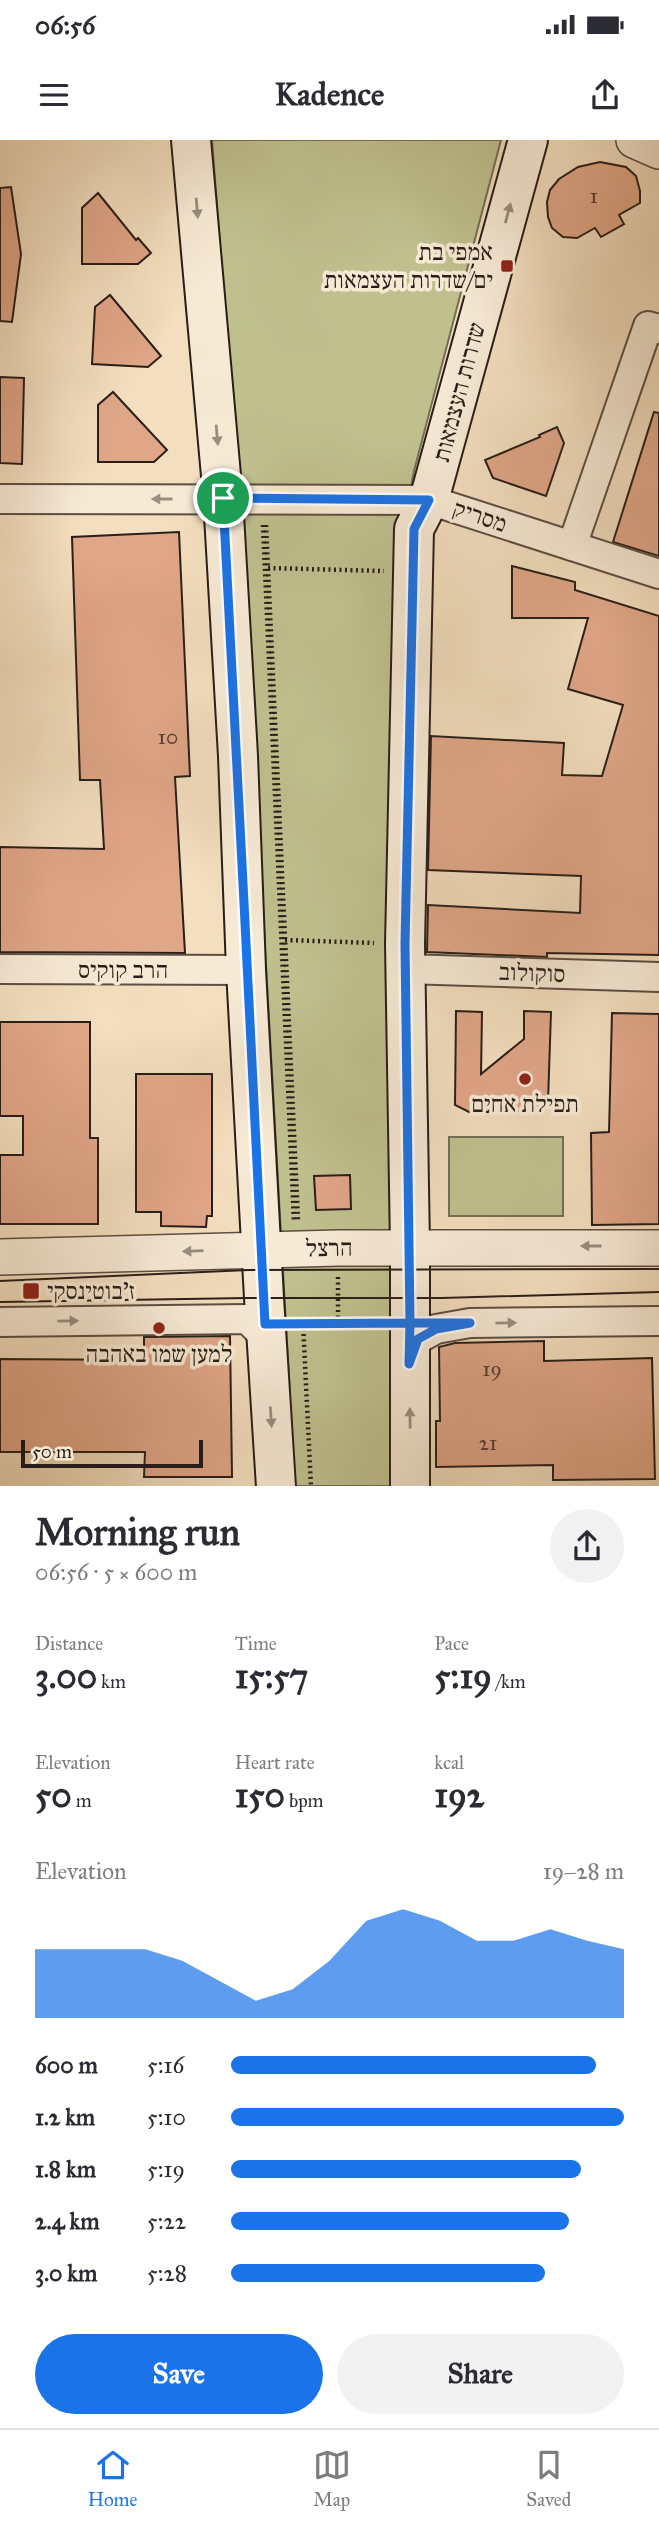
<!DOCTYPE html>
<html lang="en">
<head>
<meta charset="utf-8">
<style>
  body { margin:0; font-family:"IM FELL Great Primer","Frank Ruhl Libre",serif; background:#f2f2f3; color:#2b2b33; height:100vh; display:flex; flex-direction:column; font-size:26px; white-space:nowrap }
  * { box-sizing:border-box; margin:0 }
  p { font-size:23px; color:#7c7c81 }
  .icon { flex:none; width:38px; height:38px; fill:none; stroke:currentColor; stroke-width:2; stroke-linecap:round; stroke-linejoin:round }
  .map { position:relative; height:1346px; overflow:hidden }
  .sheet { display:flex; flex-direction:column; background:#fff; flex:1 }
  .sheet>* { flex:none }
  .scale { position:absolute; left:21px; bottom:18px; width:182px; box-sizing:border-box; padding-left:7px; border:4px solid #291e18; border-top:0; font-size:19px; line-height:24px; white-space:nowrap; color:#291e18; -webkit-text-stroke:5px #f7ead5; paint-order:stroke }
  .pin { position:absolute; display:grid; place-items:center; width:60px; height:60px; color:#fff; margin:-30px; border:4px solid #fff; border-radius:50%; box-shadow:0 2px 7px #0007 }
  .round { display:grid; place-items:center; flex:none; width:74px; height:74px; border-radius:37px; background:#f2f2f3 }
  .head { display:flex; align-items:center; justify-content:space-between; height:119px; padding:0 35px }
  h1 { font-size:38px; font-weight:800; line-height:52px }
  .figures { display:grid; grid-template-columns:repeat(3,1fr); gap:10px; height:119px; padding:7px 35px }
  .figures div { display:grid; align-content:center }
  .figures b { font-size:35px; font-weight:800 }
  .figures small { font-size:19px; font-weight:400 }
  .figures p { font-size:19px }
  .chart { height:196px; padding:14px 35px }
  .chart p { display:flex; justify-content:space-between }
  .chart svg { width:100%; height:126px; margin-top:7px; fill:#1a73e8; opacity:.7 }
  .action { display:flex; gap:14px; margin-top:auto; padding:14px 35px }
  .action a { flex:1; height:80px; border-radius:42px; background:#1a73e8; color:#fff; font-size:28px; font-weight:800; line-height:80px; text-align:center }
  .action a+a { background:#f2f2f3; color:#2b2b33 }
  ul { padding:0 35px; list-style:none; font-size:23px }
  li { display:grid; grid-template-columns:112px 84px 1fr; align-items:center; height:52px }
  li i { height:18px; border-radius:9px; background:#1a73e8 }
  .status { display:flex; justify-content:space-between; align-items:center; height:49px; padding:0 35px; background:#fff; direction:ltr }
  .status svg { height:19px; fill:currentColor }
  header { display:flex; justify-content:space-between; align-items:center; height:91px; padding:0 35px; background:#fff; font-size:32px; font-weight:800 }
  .tab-bar { display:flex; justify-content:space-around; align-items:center; height:98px; border-top:2px solid #e1e1e2; background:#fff; font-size:19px; color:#7c7c81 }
  .tab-bar a { display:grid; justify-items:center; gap:4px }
  .tab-bar .active { color:#1a73e8 }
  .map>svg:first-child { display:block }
  .green { fill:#c0c08f; stroke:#746f54; stroke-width:2 }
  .building { fill:#e0a688; stroke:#291e18; stroke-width:2 }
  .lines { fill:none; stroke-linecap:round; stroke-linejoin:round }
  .minor-casing { stroke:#5c4e42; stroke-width:32 }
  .tertiary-casing { stroke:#5c4e42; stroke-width:38 }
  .secondary-casing { stroke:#291e18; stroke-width:42 }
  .path { stroke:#291e18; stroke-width:4.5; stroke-dasharray:2 3.5; stroke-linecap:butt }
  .minor { stroke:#f7ead5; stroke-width:28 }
  .tertiary { stroke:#f7ead5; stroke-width:35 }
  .secondary { stroke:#f7ead5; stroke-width:38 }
  .tram { stroke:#291e18; stroke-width:2 }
  .oneway { fill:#9a8e80 }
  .route-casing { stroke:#fff; stroke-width:14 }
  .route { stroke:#1a73e8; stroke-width:9 }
  .poi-dot { fill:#8f2418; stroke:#f7ead5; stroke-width:2.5 }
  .labels { text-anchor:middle; stroke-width:7; stroke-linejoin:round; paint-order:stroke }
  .number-label { font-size:21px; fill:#574034 }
  .poi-label { font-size:24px; fill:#291e18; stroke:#f7ead5 }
  .street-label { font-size:24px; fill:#291e18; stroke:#f7ead5 }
</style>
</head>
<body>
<div class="status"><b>06:56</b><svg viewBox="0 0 49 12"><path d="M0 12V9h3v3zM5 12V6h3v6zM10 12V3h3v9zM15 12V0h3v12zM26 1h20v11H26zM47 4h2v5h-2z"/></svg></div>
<header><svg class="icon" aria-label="menu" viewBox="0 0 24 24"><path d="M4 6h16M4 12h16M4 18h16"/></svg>Kadence<svg class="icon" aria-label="share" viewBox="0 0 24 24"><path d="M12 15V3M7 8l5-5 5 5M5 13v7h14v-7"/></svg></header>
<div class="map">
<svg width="659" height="1347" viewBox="0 0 659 1347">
  <rect width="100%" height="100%" fill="#f3debf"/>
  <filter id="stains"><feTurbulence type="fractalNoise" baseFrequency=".00286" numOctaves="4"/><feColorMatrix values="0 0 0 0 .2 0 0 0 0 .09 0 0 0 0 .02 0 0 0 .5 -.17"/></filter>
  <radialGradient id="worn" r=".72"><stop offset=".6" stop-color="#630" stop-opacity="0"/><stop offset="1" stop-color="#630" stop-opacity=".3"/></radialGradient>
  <g class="green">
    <path d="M212,0H501L414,331L401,397L399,1346H295L242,394Z"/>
    <rect x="449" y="997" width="114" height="79"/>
  </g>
  <g class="building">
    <path d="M600,22L626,27L636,36L640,51V63L619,75L624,84L601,97L595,88L577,98L563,97L552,88L548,77L547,62L550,50L559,39L578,27Z"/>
    <path d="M11,47L21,114L12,182L0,181V48Z"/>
    <path d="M98,53L136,100L138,98L151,113L138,124H82V68Z"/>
    <path d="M110,155L161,216L148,227L92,224L95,167Z"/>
    <path d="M0,237L24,238L22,324L0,323Z"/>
    <path d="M113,252L167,310L154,322H98V265Z"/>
    <path d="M654,272L659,273V416L613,402Z"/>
    <path d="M557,287L564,303L546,356L493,338L485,320L540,297L539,295Z"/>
    <path d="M179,392L190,636L175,637L185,813L0,812V707L104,709L100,640H80L72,397Z"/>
    <path d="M512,426L575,442V450L659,476V815L547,813V817L427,812L428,765L580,773L581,736L428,730L431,596L564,603L562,635L602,636L623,565L568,549L588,478H512Z"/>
    <path d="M456,871L482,872L481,934L524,899V871L551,872L548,962L537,971H515L501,960L488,972H469L455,965Z"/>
    <path d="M612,873L659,874V1084L592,1085L591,993L609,992Z"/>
    <path d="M0,882H90V998H98V1084H0V1015H23V976H0Z"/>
    <path d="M136,934H212V1076H207L206,1087L161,1086V1072H136Z"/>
    <path d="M350,1035L351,1069L316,1070L314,1036Z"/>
    <path d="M230,1196L232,1337H144L145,1312H0V1219L144,1220V1197Z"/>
    <path d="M544,1201V1221L652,1218L655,1339L553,1340V1325L436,1327V1281H440L439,1207L455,1203Z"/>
  </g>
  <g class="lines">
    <g class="minor-casing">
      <g id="minor">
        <path d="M0,359L429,360L659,434"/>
        <path d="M572,406L648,186L659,189"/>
        <path d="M0,829L246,830"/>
        <path d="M405,829L659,837"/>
        <path d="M0,1182L247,1179L261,1193L267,1209"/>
        <path d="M410,1221L418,1199L436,1189L470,1183L659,1181"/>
      </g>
    </g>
    <g class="tertiary-casing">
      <g id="tertiary">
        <path d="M634,0L659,11"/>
        <path d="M0,1117L338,1108H659"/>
      </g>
    </g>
    <g class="secondary-casing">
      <g id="secondary">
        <path d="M191,0L223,358L238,616L246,830L264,1158L276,1347"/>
        <path d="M410,1347V1107L405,804L414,389L429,360L528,0"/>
      </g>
    </g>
    <g class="path">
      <path d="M263,385L294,1082"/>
      <path d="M266,385L298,1080"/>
      <path d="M268,428L384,431"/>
      <path d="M285,800L374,803"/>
      <path d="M294,1183H380"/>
      <path d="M303,1183L311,1347"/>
      <path d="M338,1183V1134"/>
    </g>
    <use href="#minor" class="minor"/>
    <use href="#tertiary" class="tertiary"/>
    <use href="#secondary" class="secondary"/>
    <g class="tram">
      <path d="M0,1141L248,1130L659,1129"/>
      <path d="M0,1162L247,1158H442L659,1152"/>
    </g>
  </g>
  <defs><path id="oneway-solid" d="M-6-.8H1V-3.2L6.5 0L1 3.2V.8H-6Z" transform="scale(1.75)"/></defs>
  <g class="oneway">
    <use href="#oneway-solid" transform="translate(197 68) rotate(85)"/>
    <use href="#oneway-solid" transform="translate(508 73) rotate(-75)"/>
    <use href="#oneway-solid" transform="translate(217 295) rotate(85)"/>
    <use href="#oneway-solid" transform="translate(162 359) rotate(180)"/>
    <use href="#oneway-solid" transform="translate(591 1106) rotate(180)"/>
    <use href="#oneway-solid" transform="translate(193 1111) rotate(178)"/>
    <use href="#oneway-solid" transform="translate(68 1181) rotate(-1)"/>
    <use href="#oneway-solid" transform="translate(506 1183) rotate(-1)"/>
    <use href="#oneway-solid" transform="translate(271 1277) rotate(86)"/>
    <use href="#oneway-solid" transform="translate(410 1278) rotate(-91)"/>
  </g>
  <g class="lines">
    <g class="route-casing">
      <path id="route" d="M223,358C239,633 250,909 265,1184L410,1183L409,1224L418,1199L436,1189L470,1183H410L405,804L414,389L429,360L223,358"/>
    </g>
    <use href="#route" class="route"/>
  </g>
  <g class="poi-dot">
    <rect x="500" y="119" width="14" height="14" rx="3.5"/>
    <circle cx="525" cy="939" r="7"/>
    <rect x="22" y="1142" width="18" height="18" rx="3.5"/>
    <circle cx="159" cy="1188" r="7"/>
  </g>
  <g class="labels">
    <g class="number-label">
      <text x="594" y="63">1</text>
      <text x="168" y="604">10</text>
      <text x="492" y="1236">19</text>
      <text x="488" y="1310">21</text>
    </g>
    <g class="poi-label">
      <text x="493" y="120" text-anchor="end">אמפי בת<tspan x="493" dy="28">ים/שדרות העצמאות</tspan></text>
      <text x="525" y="972">תפילת אחים</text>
      <text x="47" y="1159" text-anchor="start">ז'בוטינסקי</text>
      <text x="159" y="1222">למען שמו באהבה</text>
    </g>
    <g class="street-label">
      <text transform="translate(459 252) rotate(-75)" y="8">שדרות העצמאות</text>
      <text transform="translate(480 376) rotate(18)" y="8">מסריק</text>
      <text x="123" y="838">הרב קוקיס</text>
      <text transform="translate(532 833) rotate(2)" y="8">סוקולוב</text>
      <text transform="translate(329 1108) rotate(-1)" y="8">הרצל</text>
    </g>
  </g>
  <rect width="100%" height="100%" filter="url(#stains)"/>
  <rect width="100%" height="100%" fill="url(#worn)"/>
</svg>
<div class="scale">50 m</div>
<div class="pin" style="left:223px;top:358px;background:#1e9e55"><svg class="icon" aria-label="arrive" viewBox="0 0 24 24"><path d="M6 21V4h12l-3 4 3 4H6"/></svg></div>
</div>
<section class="sheet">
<div class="head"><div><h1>Morning run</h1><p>06:56 · 5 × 600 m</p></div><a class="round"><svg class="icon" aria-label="share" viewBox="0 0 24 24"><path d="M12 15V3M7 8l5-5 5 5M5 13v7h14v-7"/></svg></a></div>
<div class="figures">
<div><p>Distance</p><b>3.00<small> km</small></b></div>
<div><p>Time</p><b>15:57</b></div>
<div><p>Pace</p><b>5:19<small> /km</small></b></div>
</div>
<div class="figures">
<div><p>Elevation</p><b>50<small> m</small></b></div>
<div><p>Heart rate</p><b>150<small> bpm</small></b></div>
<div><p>kcal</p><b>192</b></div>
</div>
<div class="chart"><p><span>Elevation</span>19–28 m</p>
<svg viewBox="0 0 160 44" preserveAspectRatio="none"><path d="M0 44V20L10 20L20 20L30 20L40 24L50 31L60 38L70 34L80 24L90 10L100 6L110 10L120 17L130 17L140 13L150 17L160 20V44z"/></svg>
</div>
<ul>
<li><b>600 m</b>5:16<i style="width:93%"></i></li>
<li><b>1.2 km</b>5:10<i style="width:100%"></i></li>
<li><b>1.8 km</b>5:19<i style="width:89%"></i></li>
<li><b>2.4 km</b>5:22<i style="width:86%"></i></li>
<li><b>3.0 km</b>5:28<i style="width:80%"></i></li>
</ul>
<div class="action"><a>Save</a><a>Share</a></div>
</section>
<nav class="tab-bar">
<a class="active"><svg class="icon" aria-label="home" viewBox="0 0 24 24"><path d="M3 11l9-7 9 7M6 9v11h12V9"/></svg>Home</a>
<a><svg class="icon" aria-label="map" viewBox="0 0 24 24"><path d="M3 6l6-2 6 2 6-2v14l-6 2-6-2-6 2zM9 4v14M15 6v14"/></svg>Map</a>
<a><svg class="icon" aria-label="saved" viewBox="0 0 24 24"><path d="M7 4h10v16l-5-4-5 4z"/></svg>Saved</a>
</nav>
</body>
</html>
